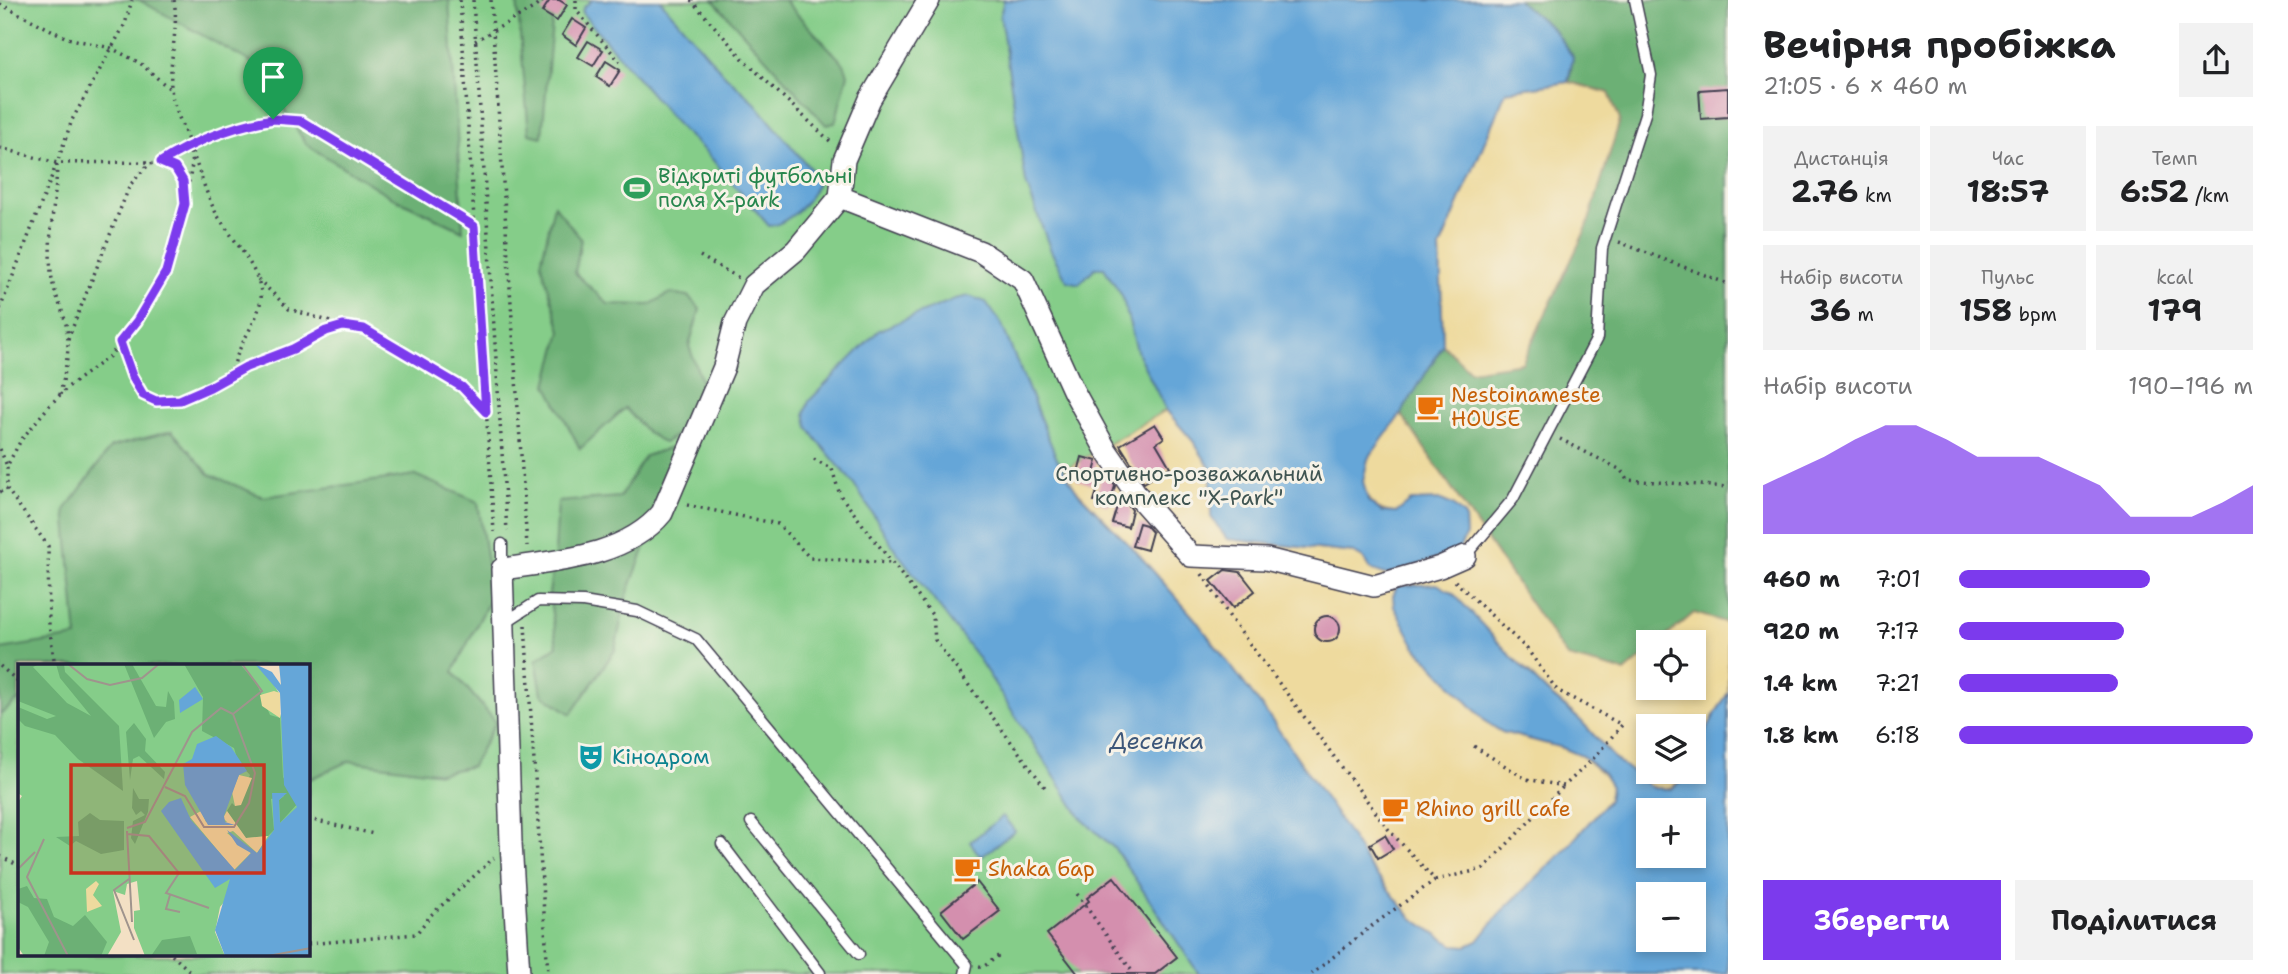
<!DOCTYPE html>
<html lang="uk">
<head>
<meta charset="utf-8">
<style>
  body { margin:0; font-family:"Shantell Sans",sans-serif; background:#f2f2f2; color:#202124; height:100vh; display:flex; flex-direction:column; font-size:26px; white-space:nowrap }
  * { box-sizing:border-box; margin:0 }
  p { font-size:23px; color:#757577 }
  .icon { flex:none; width:38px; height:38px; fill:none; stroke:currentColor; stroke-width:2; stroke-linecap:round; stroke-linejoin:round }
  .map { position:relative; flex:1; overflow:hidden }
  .panel { display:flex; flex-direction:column; background:#fff; width:560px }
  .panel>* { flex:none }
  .controls { position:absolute; left:1636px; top:630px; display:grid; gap:14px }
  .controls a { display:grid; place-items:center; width:70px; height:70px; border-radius:0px; background:#fff; box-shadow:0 4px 10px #0003; font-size:35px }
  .pin { position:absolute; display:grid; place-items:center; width:60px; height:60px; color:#fff; margin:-72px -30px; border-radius:50% 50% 50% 0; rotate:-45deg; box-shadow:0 0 7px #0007 }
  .pin .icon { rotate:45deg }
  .round { display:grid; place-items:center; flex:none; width:74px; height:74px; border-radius:0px; background:#f2f2f2 }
  .summary { display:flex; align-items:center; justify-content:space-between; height:119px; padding:0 35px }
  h1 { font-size:38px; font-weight:700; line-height:52px }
  .metrics { display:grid; grid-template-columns:repeat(3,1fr); gap:10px; height:119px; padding:7px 35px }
  .metrics div { display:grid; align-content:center; border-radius:0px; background:#f2f2f2; text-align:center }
  .metrics b { font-size:30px; font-weight:700 }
  .metrics small { font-size:19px; font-weight:400 }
  .metrics p { font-size:19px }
  .chart { height:196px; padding:14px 35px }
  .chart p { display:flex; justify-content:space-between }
  .chart svg { width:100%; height:126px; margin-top:7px; fill:#7c3aed; opacity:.7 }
  .action { display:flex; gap:14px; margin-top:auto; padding:14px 35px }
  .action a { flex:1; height:80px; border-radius:0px; background:#7c3aed; color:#fff; font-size:28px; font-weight:700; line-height:80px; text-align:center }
  .action a+a { background:#f2f2f2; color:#202124 }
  ul { padding:0 35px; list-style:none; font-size:23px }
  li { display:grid; grid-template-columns:112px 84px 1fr; align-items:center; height:52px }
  li i { height:18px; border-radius:9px; background:#7c3aed }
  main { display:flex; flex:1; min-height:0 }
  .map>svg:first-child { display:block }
  .green { fill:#85cd89; stroke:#547862; stroke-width:2; fill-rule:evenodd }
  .forest { fill:#6cb075; stroke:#476958; stroke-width:2 }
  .sand { fill:#eeda9e; stroke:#887e6c; stroke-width:2 }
  .water { fill:#65a6d8; stroke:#44648a; stroke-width:2; fill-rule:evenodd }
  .building { fill:#d48fae }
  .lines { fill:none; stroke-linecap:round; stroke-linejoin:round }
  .lane-casing { stroke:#413e50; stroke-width:13 }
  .street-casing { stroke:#413e50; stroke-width:24 }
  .path { stroke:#413e50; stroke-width:3.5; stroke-dasharray:2 5; stroke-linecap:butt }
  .lane { stroke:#fff; stroke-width:10 }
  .street { stroke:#fff; stroke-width:21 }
  .route-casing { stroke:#fff; stroke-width:14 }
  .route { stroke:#7c3aed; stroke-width:9 }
  .labels { text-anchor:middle; stroke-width:6; stroke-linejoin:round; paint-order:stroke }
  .leisure-label { font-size:21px; fill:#27864d; stroke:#f7f3e8; text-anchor:start }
  .food-label { font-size:21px; fill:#c56008; stroke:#f7f3e8; text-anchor:start }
  .park-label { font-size:21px; fill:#405552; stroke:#f7f3e8 }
  .culture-label { font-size:21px; fill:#0d838f; stroke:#f7f3e8; text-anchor:start }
  .water-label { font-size:23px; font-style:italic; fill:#3d577a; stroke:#f7f3e8 }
  .inset-road { fill:none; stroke:#9f948d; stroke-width:2 }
  .view { fill:#c8321e; fill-opacity:0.15; stroke:#c8321e; stroke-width:3.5 }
  .inset-edge { fill:none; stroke:#22223b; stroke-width:3.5 }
</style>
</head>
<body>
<main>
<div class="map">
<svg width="1728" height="974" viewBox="0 0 1728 974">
  <rect width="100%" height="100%" fill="#f7f3e8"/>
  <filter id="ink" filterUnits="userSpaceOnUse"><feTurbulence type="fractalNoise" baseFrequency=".0143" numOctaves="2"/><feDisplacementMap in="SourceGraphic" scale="14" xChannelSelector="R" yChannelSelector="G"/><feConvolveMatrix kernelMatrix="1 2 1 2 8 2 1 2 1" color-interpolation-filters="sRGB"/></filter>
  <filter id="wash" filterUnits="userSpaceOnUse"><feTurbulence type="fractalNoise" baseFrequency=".00686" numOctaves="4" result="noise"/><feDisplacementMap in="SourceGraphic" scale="28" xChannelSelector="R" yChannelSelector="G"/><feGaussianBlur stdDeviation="1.57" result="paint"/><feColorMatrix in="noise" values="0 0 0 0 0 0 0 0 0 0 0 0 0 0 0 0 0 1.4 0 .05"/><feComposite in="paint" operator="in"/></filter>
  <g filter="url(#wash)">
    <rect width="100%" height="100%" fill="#f3e0c4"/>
    <path class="green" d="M0,0H1728V835L1694,894H1648L1600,974H0ZM1648,642H1694V688H1648ZM19,666H308V955H19ZM1648,726H1694V772H1648ZM1648,810H1694V856H1648Z"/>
    <g class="forest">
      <path d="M139,0H449L463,231L390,196L307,145L254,64Z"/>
      <path d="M517,0H554L542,137L529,134Z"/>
      <path d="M713,0H784L844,64L848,74L835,123L826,125Z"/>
      <path d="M1517,0H1728V623L1694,613L1660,642H1648V652L1625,672L1567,657L1401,414L1443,345L1470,371L1609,93L1569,82L1573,57L1553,29Z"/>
      <path d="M554,205L581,239L575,273L608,304L649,305L670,293L688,296L700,309L689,346L701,380L693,424L664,443L647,432L625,408L580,449L547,385L561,331L541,263Z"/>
      <path d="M172,431L209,474L263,497L415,475L478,502L492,595L453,672L496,722L472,766L441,773L349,761L308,780V666H19V699L0,715V649L77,637L65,510L111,447Z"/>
      <path d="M684,443L626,598L615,650L571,714L542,694L536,660L557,646L549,594L555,552L558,502L620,497L645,456Z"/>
    </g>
    <g class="sand">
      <path d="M1569,82L1609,93L1620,120L1587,227L1522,363L1470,371L1443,345L1440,248L1506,91Z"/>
      <path d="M1166,410L1193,441L1211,469V516L1227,539L1354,553L1363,558L1370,569L1453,505L1441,500L1411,501L1396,513C1366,511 1357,487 1367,460C1374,444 1391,428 1401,414L1567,657L1625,672L1648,652V688H1694V642H1660L1694,613L1728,623V693L1714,715L1694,758V726H1648V772H1686C1658,823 1604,744 1582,722C1568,708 1552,697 1538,683C1531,676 1520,661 1511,658C1503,655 1493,655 1484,654C1461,652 1438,649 1415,646L1486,722L1502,732L1563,748L1582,756L1602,773L1611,786L1609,800L1564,851L1501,912L1478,941L1467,946L1453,945L1412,918L1368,865L1344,826L1271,719L1195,619L1140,556L1079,493L1063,471Z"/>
    </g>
    <g class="water">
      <path d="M592,0H660L724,74L755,103L817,177C819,195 788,225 769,226L706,152L682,130L582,13L583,8Z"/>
      <path d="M1004,0H1517L1553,29L1573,57L1568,82L1506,91L1440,248L1443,345L1401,414L1368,459L1363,481L1368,501L1382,512L1396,513L1411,501L1441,500L1453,505L1465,516L1466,535L1458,551L1387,575L1370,569L1363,558L1354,553L1227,539L1211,517V469L1193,441L1166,410L1138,354L1122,296L1104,268H1095L1079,284L1067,281L1051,251L1026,183L1000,15Z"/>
      <path d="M969,296L986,302L1002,325L1057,459L1078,493L1140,556L1195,619L1271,719L1344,826L1368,865L1412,918L1453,945L1467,946L1478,941L1501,912L1564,851L1609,800L1611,787L1602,772L1582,756L1563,748L1502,732L1486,722L1415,646L1394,607L1393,596L1397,586L1437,584L1453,593L1513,658L1547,692L1581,721L1614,758L1653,788L1671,789L1680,782L1686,772H1694C1694,747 1715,714 1728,693V974H1199L1115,849L1082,819L976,655L896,551L854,484L817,440L808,427L805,413L809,401L879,330L955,299ZM1648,810H1694V856H1648ZM1648,894H1694V940H1648Z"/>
      <path d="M1003,816L1015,831L981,857L970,842Z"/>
    </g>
    <g id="blocks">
      <g class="building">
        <path d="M550,0H559L567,5L557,21L542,12Z"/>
        <path d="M572,19L586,28L576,45L562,35Z"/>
        <path d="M588,41L603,50L593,66L578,57Z"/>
        <path d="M606,61L620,70L610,86L596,77Z"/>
        <path d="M1728,88V117L1701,119L1699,90Z"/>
        <path d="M1155,424L1164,438L1156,443L1170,467L1144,483L1120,445Z"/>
        <path d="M1082,457L1097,461L1091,484L1076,480Z"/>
        <path d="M1101,478L1112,481L1115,486L1109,506L1094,501Z"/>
        <path d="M1119,500L1126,502L1132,510L1128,527L1112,523Z"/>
        <path d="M1139,523L1146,525L1152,532L1147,550L1132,546Z"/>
        <path d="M1225,570L1240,572L1255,591L1233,608L1211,581Z"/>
        <circle cx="1327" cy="629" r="13"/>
        <path d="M1385,835L1393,849L1378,858L1370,844Z"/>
        <path d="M1114,877L1177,957L1155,974H1078L1047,934L1089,901L1087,898Z"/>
        <path d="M977,882L1000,911L963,939L941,911Z"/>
      </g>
    </g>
  </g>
  <g filter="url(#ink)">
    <use href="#blocks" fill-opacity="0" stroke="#413e50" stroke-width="2"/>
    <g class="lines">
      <g class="lane-casing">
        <g id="lane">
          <path d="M502,544V569"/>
          <path d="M1465,556L1513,499L1597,338L1602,248L1645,114L1651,75L1635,0"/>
          <path d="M504,623L538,601L583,602L637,611L696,639L967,965L965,974"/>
          <path d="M751,822L859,954"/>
          <path d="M722,844L820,973"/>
        </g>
      </g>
      <g class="street-casing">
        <g id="street">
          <path d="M840,197L981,252L1023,280L1073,390L1106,450L1137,495L1191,556L1266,559L1374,586L1440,567L1465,556"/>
          <path d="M519,974L511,843L502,569C555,561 626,557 662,513L724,367L735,323L754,285L796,250L840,197L844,160L870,99L929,0"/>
        </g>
      </g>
      <g class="path">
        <path d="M174,0C179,29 169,58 171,87C172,106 184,127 189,144"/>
        <path d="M460,0L494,532"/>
        <path d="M473,0L507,531"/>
        <path d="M491,0L527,546"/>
        <path d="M576,0V10L620,62"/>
        <path d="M691,0L745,61L832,143"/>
        <path d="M0,4L67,38L111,48L140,63L171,90"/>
        <path d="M475,41L535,7L544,0"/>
        <path d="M0,148L57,163L150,162"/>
        <path d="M192,152C200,172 206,194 216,213C229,235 264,273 261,299C257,326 236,344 232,375"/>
        <path d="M161,162C180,169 183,179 185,199"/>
        <path d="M57,165C56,202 46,241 52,279C54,293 61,306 65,320C72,346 65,370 60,395"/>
        <path d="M1619,242L1728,284"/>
        <path d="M700,256L739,278"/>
        <path d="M258,279L289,309L341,325"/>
        <path d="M0,309L57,163L72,120L125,24L132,0"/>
        <path d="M68,339L130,185L149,164L161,162L189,144L244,124L273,119L301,121L473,226"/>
        <path d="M120,342L143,395L156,401L180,400L210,388L246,367L293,349L326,331L343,326L364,329L462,387L486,412"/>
        <path d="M1560,439L1621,470L1627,480L1728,487"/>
        <path d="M0,449L7,466"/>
        <path d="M814,459L832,469L840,495L933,616L935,640L1047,790"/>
        <path d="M0,492L7,489"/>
        <path d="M687,505L778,524L810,558L892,563"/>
        <path d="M1202,574L1231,619L1389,830L1435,880L1369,928L1312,974"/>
        <path d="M1455,581L1527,649L1557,690L1622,725L1592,760L1564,786L1526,779L1472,745"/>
        <path d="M525,625L548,974"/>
        <path d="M0,666L19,682"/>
        <path d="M55,666L49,625L48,546L7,489V466L21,440L49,406L68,387L110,356L137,321L166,272L185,204L192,165L189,144"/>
        <path d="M308,819L374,834"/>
        <path d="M0,856L19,866"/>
        <path d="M1435,880L1483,869L1564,786"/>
        <path d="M1077,894L1134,974"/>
        <path d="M308,944L416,934L431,915L494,858"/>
        <path d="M172,955L193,974"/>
        <path d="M979,966L983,967L1001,954"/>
      </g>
      <use href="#lane" class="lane"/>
      <use href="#street" class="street"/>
    </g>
  </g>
  <g class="lines" filter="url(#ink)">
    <g class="route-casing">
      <path id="route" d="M273,119L301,121L474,226L486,412L462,387L364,329L343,326L326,331L293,349L246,367L210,387L180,400L156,401L143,395L132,376L120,342L137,321L166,272L185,204L183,181L175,168L161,162C196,140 233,126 273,119Z"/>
    </g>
    <use href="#route" class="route"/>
  </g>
  <defs>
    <g id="stadium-bare" transform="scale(2.1)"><path d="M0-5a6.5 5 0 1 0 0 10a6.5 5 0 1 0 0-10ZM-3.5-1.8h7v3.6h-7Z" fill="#2e9e5b" stroke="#f7f3e8" stroke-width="2.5" paint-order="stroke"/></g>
    <g id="cafe-bare" transform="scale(2.1)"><path d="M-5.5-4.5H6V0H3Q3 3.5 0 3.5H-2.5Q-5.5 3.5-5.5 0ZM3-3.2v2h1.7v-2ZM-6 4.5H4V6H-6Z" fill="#e8710a" stroke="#f7f3e8" stroke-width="2.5" paint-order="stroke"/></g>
    <g id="theatre-bare" transform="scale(2.1)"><path d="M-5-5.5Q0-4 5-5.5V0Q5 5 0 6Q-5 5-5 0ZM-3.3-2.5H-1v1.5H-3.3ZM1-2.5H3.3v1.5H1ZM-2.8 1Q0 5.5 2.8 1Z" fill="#0f9aa8" stroke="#f7f3e8" stroke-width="2.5" paint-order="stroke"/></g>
  </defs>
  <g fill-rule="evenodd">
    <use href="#stadium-bare" x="637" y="188"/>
    <use href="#cafe-bare" x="1430" y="407"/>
    <use href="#theatre-bare" x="591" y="757"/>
    <use href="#cafe-bare" x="1395" y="809"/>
    <use href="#cafe-bare" x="967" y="869"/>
  </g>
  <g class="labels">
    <g class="leisure-label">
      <text x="658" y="183">Відкриті футбольні<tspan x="658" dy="24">поля X-park</tspan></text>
    </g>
    <g class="food-label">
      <text x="1451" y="402">Nestoinameste<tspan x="1451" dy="24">HOUSE</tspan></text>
      <text x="1416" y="816">Rhino grill cafe</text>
      <text x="988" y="876">Shaka бар</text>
    </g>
    <g class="park-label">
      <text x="1189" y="481">Спортивно-розважальний<tspan x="1189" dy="24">комплекс "Х-Park"</tspan></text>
    </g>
    <g class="culture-label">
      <text x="612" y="764">Кінодром</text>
    </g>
    <g class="water-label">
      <text x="1157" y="749">Десенка</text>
    </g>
  </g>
  <g transform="translate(18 664)">
    <rect width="292" height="292" fill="#f3e0c4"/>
    <path d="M0,0H237L250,11L262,31L261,46L286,140L202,243L197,268L207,292H127L116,264V247L122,246L119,217L109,220L107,231L95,227L103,268L89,292H6L0,283V138L4,132L0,129Z" fill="#85cd89"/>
    <path d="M0,0H21L15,3L49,39L73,52L42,14L38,0H46L47,8L101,62L105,127L60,95L37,71L7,62L0,55V43L29,55L38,52L0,37ZM106,0H114L138,42L148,43L150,27L156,38L157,55L148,58L136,74ZM166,0H222L239,20L252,51L262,54L265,113L280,139L262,159L261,136L266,132L253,135L256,166L250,172L228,174L209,147L214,139L217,142L232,111L220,98L216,84L184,67L185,33ZM116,59L128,75L127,87L147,108L146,115L121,92L115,95L112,116L108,68ZM115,124L121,135H131L130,148L117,180L113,174L115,157L127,151L123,147L118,151L114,144ZM72,149L82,156L106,157V186L83,190L58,177L52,182L38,173L61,172L60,158ZM9,222L16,234L29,235L36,253L55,262L67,251L89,278L83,292H26L31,278L10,243L0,238V225ZM172,272L179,290L133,292L144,276Z" fill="#6cb075"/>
    <path d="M256,27L262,29V54L244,42L242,31ZM221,111L234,114L223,141L217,142L214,128ZM183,147L188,158H209L205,154L209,147L228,174L250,172L239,189L215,167L209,169L233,189L216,206L172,153ZM78,217L81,220L75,231L84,242L69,248L68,225Z" fill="#eeda9e"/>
    <path d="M237,0L254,8L263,21L261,0H292V292H207L197,266L212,215L197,224L143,147L151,138L163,134L173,156L217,206L233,189L219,181L209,166L239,189L256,166L254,129H269L261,136L262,159L279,143L266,121L262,29ZM177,23L185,35L162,49L161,36ZM198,72L213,83L229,107L221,111L206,152L207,158L217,161H190L167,121L165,100L174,95L179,80Z" fill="#65a6d8"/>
    <path class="inset-road" d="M50,0L69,15L92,21L124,14L141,0M215,50L244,27L224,0M109,164L127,158L174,68L203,44L215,50L237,109L231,139L216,163H186L167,132L147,123M109,167L114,258M109,170L131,172L161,209L148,229L191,244M26,175L9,213L50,292M1,204L17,188M111,215L96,226L116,276M152,231L148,245L162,248M250,292L293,284"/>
    <path class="view" d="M53,101H246V209H53Z"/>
    <rect width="292" height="292" class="inset-edge"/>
  </g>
</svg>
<div class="controls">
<a><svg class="icon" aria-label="locate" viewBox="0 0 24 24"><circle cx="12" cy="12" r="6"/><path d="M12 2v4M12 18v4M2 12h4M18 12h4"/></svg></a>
<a><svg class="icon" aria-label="layers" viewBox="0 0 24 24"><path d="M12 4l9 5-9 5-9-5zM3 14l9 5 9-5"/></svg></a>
<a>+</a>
<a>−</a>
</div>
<div class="pin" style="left:273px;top:119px;background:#1e9e55"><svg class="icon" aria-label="arrive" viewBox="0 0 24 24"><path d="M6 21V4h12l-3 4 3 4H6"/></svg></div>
</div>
<section class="panel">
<div class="summary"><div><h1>Вечірня пробіжка</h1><p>21:05 · 6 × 460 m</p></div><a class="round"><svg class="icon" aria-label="share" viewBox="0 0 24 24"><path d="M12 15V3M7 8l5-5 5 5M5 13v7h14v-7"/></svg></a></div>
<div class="metrics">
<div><p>Дистанція</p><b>2.76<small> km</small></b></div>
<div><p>Час</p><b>18:57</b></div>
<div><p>Темп</p><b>6:52<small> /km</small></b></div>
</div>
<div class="metrics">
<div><p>Набір висоти</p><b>36<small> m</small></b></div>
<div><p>Пульс</p><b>158<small> bpm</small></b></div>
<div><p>kcal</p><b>179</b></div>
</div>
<div class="chart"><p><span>Набір висоти</span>190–196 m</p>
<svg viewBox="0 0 160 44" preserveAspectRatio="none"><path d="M0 44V27L10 22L20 17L30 11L40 6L50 6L60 11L70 17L80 17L90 17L100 22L110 27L120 38L130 38L140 38L150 33L160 27V44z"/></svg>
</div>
<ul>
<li><b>460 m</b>7:01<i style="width:65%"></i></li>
<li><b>920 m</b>7:17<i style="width:56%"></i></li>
<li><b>1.4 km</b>7:21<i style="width:54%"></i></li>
<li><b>1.8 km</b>6:18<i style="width:100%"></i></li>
</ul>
<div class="action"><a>Зберегти</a><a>Поділитися</a></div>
</section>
</main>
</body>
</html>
